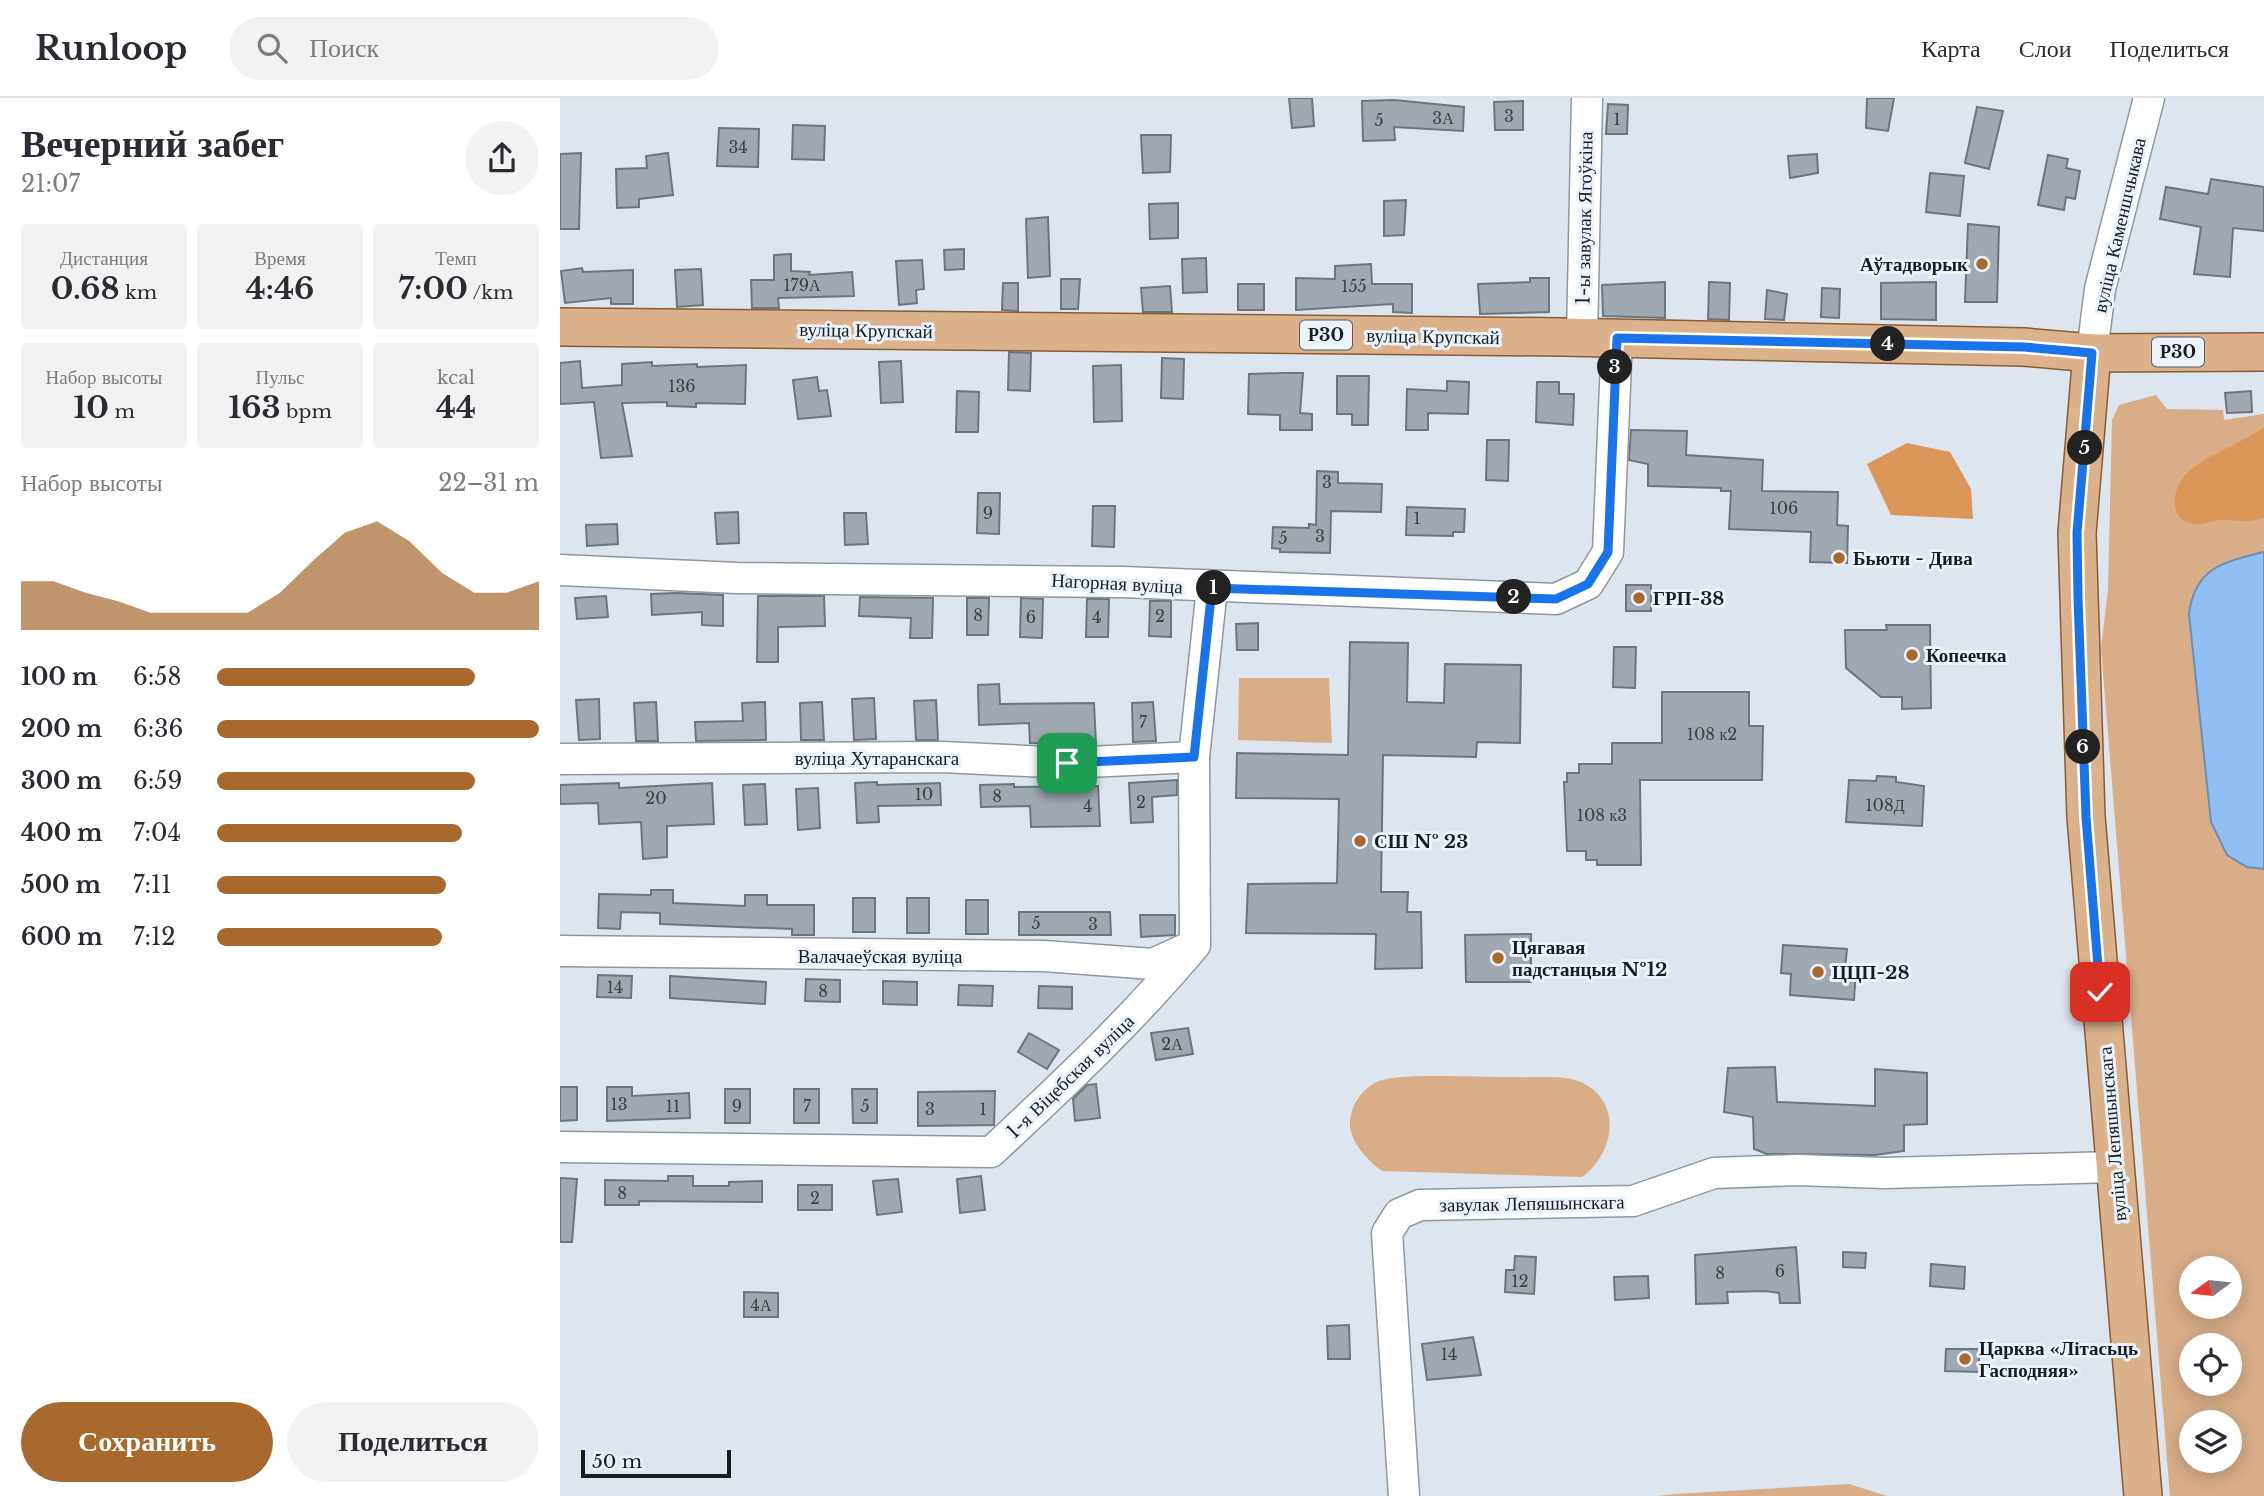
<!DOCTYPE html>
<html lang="ru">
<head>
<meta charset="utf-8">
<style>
  body { margin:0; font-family:"Libre Baskerville",serif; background:#f2f2f3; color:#2b2b33; height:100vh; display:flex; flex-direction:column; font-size:26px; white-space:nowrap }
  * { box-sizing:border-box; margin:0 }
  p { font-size:23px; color:#7c7c81 }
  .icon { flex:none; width:38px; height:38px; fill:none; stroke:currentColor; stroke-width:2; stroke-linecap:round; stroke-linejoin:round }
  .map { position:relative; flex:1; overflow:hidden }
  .panel { display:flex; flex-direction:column; background:#fff; width:560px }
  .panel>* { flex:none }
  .needle { width:46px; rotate:255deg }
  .controls { position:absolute; left:1619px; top:1158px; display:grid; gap:14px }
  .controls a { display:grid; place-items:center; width:63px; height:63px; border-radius:50%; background:#fff; box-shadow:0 4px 18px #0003; font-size:35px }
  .scale { position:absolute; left:21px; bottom:18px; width:150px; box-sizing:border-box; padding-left:7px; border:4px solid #1a1d20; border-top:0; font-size:19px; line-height:24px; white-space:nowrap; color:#1a1d20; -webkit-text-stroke:5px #eaf2fc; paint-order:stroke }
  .pin { position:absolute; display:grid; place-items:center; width:60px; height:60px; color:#fff; margin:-30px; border-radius:14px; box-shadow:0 4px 10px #0006 }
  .km { position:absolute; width:35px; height:35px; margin:-18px; border-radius:50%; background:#222; color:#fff; font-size:19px; line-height:35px; text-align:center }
  .round { display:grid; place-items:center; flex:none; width:74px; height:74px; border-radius:37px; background:#f2f2f3 }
  .headline { display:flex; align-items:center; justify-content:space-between; height:119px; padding:0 21px }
  h1 { font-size:38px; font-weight:800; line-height:52px }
  .figures { display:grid; grid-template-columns:repeat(3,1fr); gap:10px; height:119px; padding:7px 21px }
  .figures div { display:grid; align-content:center; border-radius:7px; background:#f2f2f3; text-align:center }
  .figures b { font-size:30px; font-weight:800 }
  .figures small { font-size:19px; font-weight:400 }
  .figures p { font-size:19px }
  .chart { height:196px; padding:14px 21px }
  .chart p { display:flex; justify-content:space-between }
  .chart svg { width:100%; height:126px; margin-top:7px; fill:#a7692e; opacity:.7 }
  .button { display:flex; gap:14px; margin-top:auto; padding:14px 21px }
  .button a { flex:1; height:80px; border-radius:42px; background:#a7692e; color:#fff; font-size:28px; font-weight:800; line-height:80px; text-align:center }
  .button a+a { background:#f2f2f3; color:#2b2b33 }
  ul { padding:0 21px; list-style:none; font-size:23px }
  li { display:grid; grid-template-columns:112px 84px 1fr; align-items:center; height:52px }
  li i { height:18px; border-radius:9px; background:#a7692e }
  header { display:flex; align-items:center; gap:42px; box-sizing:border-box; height:98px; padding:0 35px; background:#fff; border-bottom:2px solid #e1e1e2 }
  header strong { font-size:33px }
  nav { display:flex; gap:38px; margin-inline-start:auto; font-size:24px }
  .search { width:490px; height:63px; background:#f2f2f3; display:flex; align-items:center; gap:18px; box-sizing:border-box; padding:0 24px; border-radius:38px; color:#7c7c81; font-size:26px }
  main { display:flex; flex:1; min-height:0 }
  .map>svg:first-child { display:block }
  .green { fill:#d8ad88; fill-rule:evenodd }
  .forest { fill:#db975a }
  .water { fill:#91bff4; stroke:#6d8eb4; stroke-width:2 }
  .building { fill:#a0a8b1; stroke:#6d757d; stroke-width:2 }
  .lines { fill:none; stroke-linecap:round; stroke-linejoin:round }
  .minor-casing { stroke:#8f97a0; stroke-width:33 }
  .major-casing { stroke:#885c34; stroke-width:40 }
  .minor { stroke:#fff; stroke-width:30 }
  .major { stroke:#dbb28c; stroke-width:37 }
  .route-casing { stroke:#fff; stroke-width:14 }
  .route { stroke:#1a73e8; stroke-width:9 }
  .poi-dot { fill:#a7692e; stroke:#eaf2fc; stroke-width:2.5 }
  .labels { text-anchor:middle; stroke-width:6; stroke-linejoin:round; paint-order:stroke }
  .number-label { font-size:16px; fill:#3c4044 }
  .shield { fill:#eaf2fc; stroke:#585d62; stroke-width:2 }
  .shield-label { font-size:18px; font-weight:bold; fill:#1a1d20 }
  .street-label { font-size:19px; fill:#1a1d20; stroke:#eaf2fc }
  .poi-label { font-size:19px; font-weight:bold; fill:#1a1d20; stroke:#eaf2fc; text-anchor:start }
</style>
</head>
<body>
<header>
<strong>Runloop</strong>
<div class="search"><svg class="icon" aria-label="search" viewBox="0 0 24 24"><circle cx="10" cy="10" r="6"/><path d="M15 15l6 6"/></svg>Поиск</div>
<nav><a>Карта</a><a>Слои</a><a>Поделиться</a></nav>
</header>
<main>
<section class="panel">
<div class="headline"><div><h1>Вечерний забег</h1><p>21:07</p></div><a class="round"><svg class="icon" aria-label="share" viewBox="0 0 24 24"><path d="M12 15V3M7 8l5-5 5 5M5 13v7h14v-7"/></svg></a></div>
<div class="figures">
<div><p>Дистанция</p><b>0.68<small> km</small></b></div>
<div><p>Время</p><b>4:46</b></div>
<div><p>Темп</p><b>7:00<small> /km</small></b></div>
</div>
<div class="figures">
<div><p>Набор высоты</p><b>10<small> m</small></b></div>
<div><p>Пульс</p><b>163<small> bpm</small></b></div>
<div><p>kcal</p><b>44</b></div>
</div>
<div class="chart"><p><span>Набор высоты</span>22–31 m</p>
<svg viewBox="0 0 160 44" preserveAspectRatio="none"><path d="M0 44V27L10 27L20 31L30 34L40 38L50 38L60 38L70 38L80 31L90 20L100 10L110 6L120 13L130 24L140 31L150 31L160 27V44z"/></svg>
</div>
<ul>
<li><b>100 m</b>6:58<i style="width:80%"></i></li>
<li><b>200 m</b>6:36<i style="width:100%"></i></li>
<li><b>300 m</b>6:59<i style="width:80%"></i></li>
<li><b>400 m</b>7:04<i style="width:76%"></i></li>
<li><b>500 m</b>7:11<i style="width:71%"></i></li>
<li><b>600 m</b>7:12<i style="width:70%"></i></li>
</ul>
<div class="button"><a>Сохранить</a><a>Поделиться</a></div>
</section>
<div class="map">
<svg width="1704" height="1398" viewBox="0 0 1704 1398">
  <rect width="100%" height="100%" fill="#dde5ef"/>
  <g class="green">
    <path d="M1596,297L1607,311L1663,312L1664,322L1704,316V1398H1610L1541,550L1548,492L1552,322L1559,307ZM1631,1171H1670V1209H1631ZM1631,1248H1670V1286H1631ZM1631,1325H1670V1363H1631Z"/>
    <path d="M679,580H769L772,645L678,642Z"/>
    <path d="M959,979C978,980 1005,976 1023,985C1064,1006 1053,1057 1022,1079L822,1073C808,1063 790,1044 790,1026C790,1008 802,990 819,983C843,974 928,980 959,979Z"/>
    <path d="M1289,1386L1327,1398H1099L1114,1396Z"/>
  </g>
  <g class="forest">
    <path d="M1704,329V419C1689,427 1677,421 1662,422C1653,422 1645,427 1635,426C1610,425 1611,397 1622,381C1635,361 1682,346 1704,329Z"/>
    <path d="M1347,345L1390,354L1411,391L1413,421L1331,417L1307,366Z"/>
  </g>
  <path class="water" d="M1704,454V771L1687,769L1667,757L1651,724L1629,516C1635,469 1664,464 1704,454Z"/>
  <g class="building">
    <path d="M729,0H752L754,28L732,30Z"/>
    <path d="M1307,0H1334L1328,33L1306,30Z"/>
    <path d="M834,2L904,9L903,33L834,29L835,42L803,43L802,3Z"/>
    <path d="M963,3V32H935L934,4Z"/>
    <path d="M1048,6L1068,7L1067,36H1046Z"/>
    <path d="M1417,9L1443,13L1429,71L1405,65Z"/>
    <path d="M233,27L265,28L264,62L232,61Z"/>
    <path d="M159,30L199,31L198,69L157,68Z"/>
    <path d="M581,37H611L610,74L583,75Z"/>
    <path d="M21,55L19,131H0V56Z"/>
    <path d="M108,55L113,97L79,101V109L57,110L56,71L87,70L86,58Z"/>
    <path d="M1257,56L1258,75L1230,80L1228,58Z"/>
    <path d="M1488,57L1508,61L1506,70L1520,73L1515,101L1506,99L1504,112L1478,107Z"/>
    <path d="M1370,75L1404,78L1400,118L1366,114Z"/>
    <path d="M1651,81L1704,89V133L1673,130L1670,179L1634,176L1641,129L1600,121L1606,89L1648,96Z"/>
    <path d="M846,102L844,137L824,138V103Z"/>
    <path d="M618,105V140L590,141L589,106Z"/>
    <path d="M488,119L490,178L468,180L466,121Z"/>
    <path d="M1408,126L1439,129L1437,204H1405Z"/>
    <path d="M404,151V171L385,172L384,152Z"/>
    <path d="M231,156V173L250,174L249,177L292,174L294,198L218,200L219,210H192L191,182H214V157Z"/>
    <path d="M646,160L647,194L623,195L622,161Z"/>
    <path d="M362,162L364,191L356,192L357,205L339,207L336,163Z"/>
    <path d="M811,166L812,186H852V215L833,214V206L736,212V180L775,181V168Z"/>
    <path d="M22,170L23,174L73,172V206H51V200L5,205L1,173Z"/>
    <path d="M141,171L143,207L117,209L115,172Z"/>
    <path d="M970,180H989V214L920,216L918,186L970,184Z"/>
    <path d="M501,181H520L518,211H501Z"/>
    <path d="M1105,184V220L1043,218L1042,187Z"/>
    <path d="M1149,184L1170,185L1169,222L1148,221Z"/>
    <path d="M1376,184V222L1321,221V185Z"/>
    <path d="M443,185H458V213L442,212Z"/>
    <rect x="678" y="186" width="26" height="26"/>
    <path d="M610,188L612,214H583L581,190Z"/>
    <path d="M1262,190L1280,191L1279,220L1261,219Z"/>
    <path d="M1207,192L1227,196L1224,222L1205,221Z"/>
    <path d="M449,254L471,255L470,293L448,292Z"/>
    <path d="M602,260L624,261L623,301L601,300Z"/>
    <path d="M20,263L22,290L62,287V266L92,264V268L137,266V269L186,267L185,306L136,305V309L107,308V304L62,305L72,358L41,360L34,304L0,306V265Z"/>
    <path d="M341,263L343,304L321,305L319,264Z"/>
    <path d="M561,267L562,323L534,324L533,268Z"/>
    <path d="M723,275H743L740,315L752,316V332H720V317L688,316L689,276Z"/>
    <path d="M777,278H809L808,327H792V316H777Z"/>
    <path d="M257,279L259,293L267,292L271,318L238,321L233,282Z"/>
    <path d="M887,283L909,284L908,316L868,315V332H846L847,291L887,293Z"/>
    <path d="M977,284H999V296H1014L1013,327L976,324Z"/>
    <path d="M397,293L419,294L418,334H396Z"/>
    <path d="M1691,293L1692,314L1667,315L1665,295Z"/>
    <path d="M1071,332L1127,333L1126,357L1203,362L1202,393L1278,394L1277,427L1288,428L1287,465L1250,464L1251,434L1169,431L1171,393H1161V390L1088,388V366L1069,362Z"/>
    <path d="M927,342H949L948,383L926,382Z"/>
    <path d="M757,373L778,374V385L822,386L821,414L771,413L770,455L720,454V451L712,450L713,429L749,430V426L756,427Z"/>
    <path d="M418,395H440L439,436L417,435Z"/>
    <path d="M533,408H555L554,449L532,448Z"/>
    <path d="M847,409L905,411L904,434H893V438L846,437Z"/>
    <path d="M178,414L179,445L157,446L155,415Z"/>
    <path d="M284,415H306L308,446L285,447Z"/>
    <path d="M57,426L58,446L27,448L26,427Z"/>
    <rect x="1066" y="487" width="25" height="26"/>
    <path d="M116,495L163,497V528L142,527V514L92,517L91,496Z"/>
    <path d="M46,498L48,519L17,521L15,500Z"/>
    <path d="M198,498H264L265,528L218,529V564H197Z"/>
    <path d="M300,499L373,500L372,540H350L351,520L299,518Z"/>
    <path d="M407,500H429L428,537H407Z"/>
    <path d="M461,500L483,501L482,540L460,539Z"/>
    <path d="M527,501H549L548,539H526Z"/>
    <path d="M590,503H611V539L589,538Z"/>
    <path d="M698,525V552H677L676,526Z"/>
    <path d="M1326,527H1370L1371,610L1342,611V599H1321L1286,570L1285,532H1327Z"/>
    <path d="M790,544L848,545L847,604L884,605L885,566L961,567L960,645L917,644L916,659L823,657L821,794H848L847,814H861L862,870L815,871L816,836L686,835L688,786L777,785L779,701L676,700L677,655L788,657Z"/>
    <path d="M1054,549H1076L1075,590L1053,589Z"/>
    <path d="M439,586L440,606L534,605L536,646L470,645L469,625L419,627L418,587Z"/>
    <path d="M1102,594H1189V628H1203L1202,682H1080L1081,767H1037V762H1026V753H1007L1004,684H1007V675H1019V666H1052V645H1102Z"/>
    <path d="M314,600L316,641L294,642L292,601Z"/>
    <path d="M39,601L40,641L19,642L16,602Z"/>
    <path d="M376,602L378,642H356L354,603Z"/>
    <path d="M96,604L98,643H76L74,605Z"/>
    <path d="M205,604L206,642L136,643L135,624L183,623L182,605Z"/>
    <path d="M262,604L264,642H241L240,605Z"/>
    <path d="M593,604L596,643L573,644L572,605Z"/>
    <path d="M1317,678L1336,679V684L1364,688L1362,728L1286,724L1289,682L1316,683Z"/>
    <path d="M617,682V697L592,699L593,724L571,725L569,685Z"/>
    <path d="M317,684V687L380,685L381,707L318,708L319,724L297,725L295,685Z"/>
    <path d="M59,685V690L152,685L154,726L107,728V759L83,761L81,724L39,726L38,705L0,706V687Z"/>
    <path d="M205,686L207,726L185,727L183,687Z"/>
    <path d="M454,686V689L538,688L540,728L471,729L470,708L421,709L420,687Z"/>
    <path d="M258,690L260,730L238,732L236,691Z"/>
    <path d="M91,792H113V805L185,808V797H207V807H254V837H232V831L100,826V815L61,814L60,831L38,830L39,796L91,797Z"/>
    <rect x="293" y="800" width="22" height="34"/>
    <rect x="347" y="800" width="22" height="35"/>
    <rect x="406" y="802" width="22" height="34"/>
    <path d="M459,814H550L551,837H459Z"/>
    <path d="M580,817H615V837L581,839Z"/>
    <path d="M971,836V884H906L905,837Z"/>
    <path d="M1223,847L1287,851L1285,871L1296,872L1294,902L1230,897L1231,876L1221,875Z"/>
    <path d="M38,877L72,878L71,900L37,899Z"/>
    <path d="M110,878L206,884L205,906L110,900Z"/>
    <path d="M246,881L280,882V904L245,903Z"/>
    <path d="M323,883L357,884V907L323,906Z"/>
    <path d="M399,887L433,888L432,908L398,907Z"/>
    <path d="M479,888L512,889V911L478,910Z"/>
    <path d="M628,930L633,956L596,962L591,935Z"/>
    <path d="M469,935L499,952L487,971L458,954Z"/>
    <path d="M1215,969L1217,1004L1315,1008V971L1367,975V1026L1344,1027V1053L1315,1057L1207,1056L1194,1051L1193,1019L1164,1014L1168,970Z"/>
    <path d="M536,986L540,1020L515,1023L513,1001L527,987Z"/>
    <path d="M0,989H17V1022L0,1023Z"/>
    <path d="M47,989H72V998L129,995L130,1020L47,1023Z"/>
    <rect x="165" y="991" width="25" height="34"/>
    <rect x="234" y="991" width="25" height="34"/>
    <path d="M292,991H317V1025H293Z"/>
    <path d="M435,993L434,1027L358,1028V994Z"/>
    <path d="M108,1078H133V1088H169V1084L202,1083V1104L79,1103V1107H45V1082L108,1083Z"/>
    <path d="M421,1078L425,1112L400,1115L397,1081Z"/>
    <path d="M0,1080L17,1081L12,1144H0Z"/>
    <path d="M338,1081L342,1114L317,1117L313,1083Z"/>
    <rect x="238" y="1087" width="34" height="25"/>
    <path d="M1236,1149L1240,1205H1220L1219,1195L1205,1193L1167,1194L1168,1205L1136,1206L1135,1157Z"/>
    <path d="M1283,1154L1306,1155L1305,1170L1283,1169Z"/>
    <path d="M955,1158L976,1159L974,1196L945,1194L946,1172H954Z"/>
    <path d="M1371,1166L1405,1169L1404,1191L1370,1188Z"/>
    <path d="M1088,1178L1089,1200L1055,1202L1054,1179Z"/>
    <path d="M184,1194L218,1195V1219H184Z"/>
    <path d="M789,1227L790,1261H768L767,1228Z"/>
    <path d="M913,1239L921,1277L867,1282L862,1246Z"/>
    <path d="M1386,1251H1419V1274L1385,1273Z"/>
  </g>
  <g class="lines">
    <g class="minor-casing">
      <g id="minor">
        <path d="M1022,240L1027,0"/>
        <path d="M1532,255L1540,191L1589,0"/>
        <path d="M0,472L177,480L562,484L996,501L1028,486L1048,454L1057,240"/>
        <path d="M0,661L383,659L507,665L634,659"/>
        <path d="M0,853L484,858L593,866L628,850"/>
        <path d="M0,1049L431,1054C502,988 572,922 635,847L634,659L652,490"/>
        <path d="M844,1398L827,1135L839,1116L860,1107L1073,1103L1154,1075L1237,1072L1324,1075L1554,1069"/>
      </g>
    </g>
    <g class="major-casing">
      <g id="major">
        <path d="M0,229L1003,239L1464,249L1532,255L1704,254"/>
        <path d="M1532,255L1517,435L1526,719L1583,1398"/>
      </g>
    </g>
    <use href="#minor" class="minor"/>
    <use href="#major" class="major"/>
  </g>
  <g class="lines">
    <g class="route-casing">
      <path id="route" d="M507,665L634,659L652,490L996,501L1028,486L1048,454L1057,240L1464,249L1532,255L1517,435L1518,500L1526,719L1540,894"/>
    </g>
    <use href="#route" class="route"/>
  </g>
  <g class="poi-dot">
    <circle cx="1422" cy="166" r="7"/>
    <circle cx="1279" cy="460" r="7"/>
    <circle cx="1079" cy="500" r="7"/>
    <circle cx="1352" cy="557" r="7"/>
    <circle cx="800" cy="743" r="7"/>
    <circle cx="938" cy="860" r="7"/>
    <circle cx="1258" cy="874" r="7"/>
    <circle cx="1405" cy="1261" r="7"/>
  </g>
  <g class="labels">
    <g class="number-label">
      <text x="949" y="24">3</text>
      <text x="883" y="26">3А</text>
      <text x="1057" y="27">1</text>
      <text x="819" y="28">5</text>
      <text x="178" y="55">34</text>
      <text x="242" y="193">179А</text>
      <text x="794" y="194">155</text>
      <text x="122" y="294">136</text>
      <text x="767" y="390">3</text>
      <text x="1224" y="416">106</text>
      <text x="428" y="421">9</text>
      <text x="857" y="426">1</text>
      <text x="760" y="444">3</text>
      <text x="723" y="446">5</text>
      <text x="418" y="523">8</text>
      <text x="600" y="524">2</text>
      <text x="471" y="525">6</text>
      <text x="537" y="525">4</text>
      <text x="583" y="630">7</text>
      <text x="1152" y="642">108 к2</text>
      <text x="364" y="702">10</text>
      <text x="437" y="704">8</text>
      <text x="96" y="706">20</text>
      <text x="581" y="710">2</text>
      <text x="1325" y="713">108Д</text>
      <text x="528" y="714">4</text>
      <text x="1042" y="723">108 к3</text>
      <text x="476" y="831">5</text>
      <text x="533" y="832">3</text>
      <text x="55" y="895">14</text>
      <text x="263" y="899">8</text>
      <text x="612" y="952">2А</text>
      <text x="59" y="1012">13</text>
      <text x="113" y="1014">11</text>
      <text x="177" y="1014">9</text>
      <text x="247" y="1014">7</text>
      <text x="305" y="1014">5</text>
      <text x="370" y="1017">3</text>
      <text x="423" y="1017">1</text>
      <text x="62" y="1101">8</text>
      <text x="255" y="1106">2</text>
      <text x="1220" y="1179">6</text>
      <text x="1160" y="1181">8</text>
      <text x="960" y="1189">12</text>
      <text x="201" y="1213">4А</text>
      <text x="889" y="1262">14</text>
    </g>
    <g class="shield">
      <rect x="740" y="222.5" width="52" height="29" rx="5"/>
      <rect x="1592" y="239.5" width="52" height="29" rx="5"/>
    </g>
    <g class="shield-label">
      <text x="766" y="243">Р30</text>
      <text x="1618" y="260">Р30</text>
    </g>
    <g class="street-label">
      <text transform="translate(1024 120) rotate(-89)" y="7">1-ы завулак Ягоўкіна</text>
      <text transform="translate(1559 127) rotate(-77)" y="7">вуліца Каменшчыкава</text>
      <text transform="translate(306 232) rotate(1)" y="7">вуліца Крупскай</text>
      <text transform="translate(873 238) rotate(1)" y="7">вуліца Крупскай</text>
      <text transform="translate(557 485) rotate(3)" y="7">Нагорная вуліца</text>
      <text x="317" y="667">вуліца Хутаранскага</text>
      <text x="320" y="865">Валачаеўская вуліца</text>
      <text transform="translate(510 978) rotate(-44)" y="7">1-я Віцебская вуліца</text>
      <text transform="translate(1552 1036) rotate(-95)" y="7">вуліца Лепяшынскага</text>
      <text transform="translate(972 1105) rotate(-1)" y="7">завулак Лепяшынскага</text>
    </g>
    <g class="poi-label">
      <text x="1408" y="173" text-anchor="end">Аўтадворык</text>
      <text x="1293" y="467">Бьюти - Дива</text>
      <text x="1093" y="507">ГРП-38</text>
      <text x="1366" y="564">Копеечка</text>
      <text x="814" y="750">СШ № 23</text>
      <text x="952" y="856">Цягавая<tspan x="952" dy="22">падстанцыя №12</tspan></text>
      <text x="1272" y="881">ЦЦП-28</text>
      <text x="1419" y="1257">Царква «Літасьць<tspan x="1419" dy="22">Гасподняя»</tspan></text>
    </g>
  </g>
</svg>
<div class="controls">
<a><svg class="needle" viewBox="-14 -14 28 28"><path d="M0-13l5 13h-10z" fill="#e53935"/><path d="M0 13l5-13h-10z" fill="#7c7c81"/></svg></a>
<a><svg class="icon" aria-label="locate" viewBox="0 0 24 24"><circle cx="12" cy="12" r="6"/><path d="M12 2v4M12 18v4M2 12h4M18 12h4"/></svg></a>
<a><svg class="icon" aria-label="layers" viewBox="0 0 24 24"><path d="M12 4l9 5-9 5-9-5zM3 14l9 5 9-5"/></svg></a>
</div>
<div class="scale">50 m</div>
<div class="pin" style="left:507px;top:665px;background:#1e9e55"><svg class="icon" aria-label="arrive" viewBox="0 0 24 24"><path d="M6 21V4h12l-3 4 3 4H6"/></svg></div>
<div class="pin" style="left:1540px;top:894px;background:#d93025"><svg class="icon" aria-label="check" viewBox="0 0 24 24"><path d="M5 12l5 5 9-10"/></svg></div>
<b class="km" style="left:654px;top:490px">1</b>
<b class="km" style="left:954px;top:499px">2</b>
<b class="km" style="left:1055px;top:269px">3</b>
<b class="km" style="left:1328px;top:246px">4</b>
<b class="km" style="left:1525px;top:350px">5</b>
<b class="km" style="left:1523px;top:649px">6</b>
</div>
</main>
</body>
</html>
